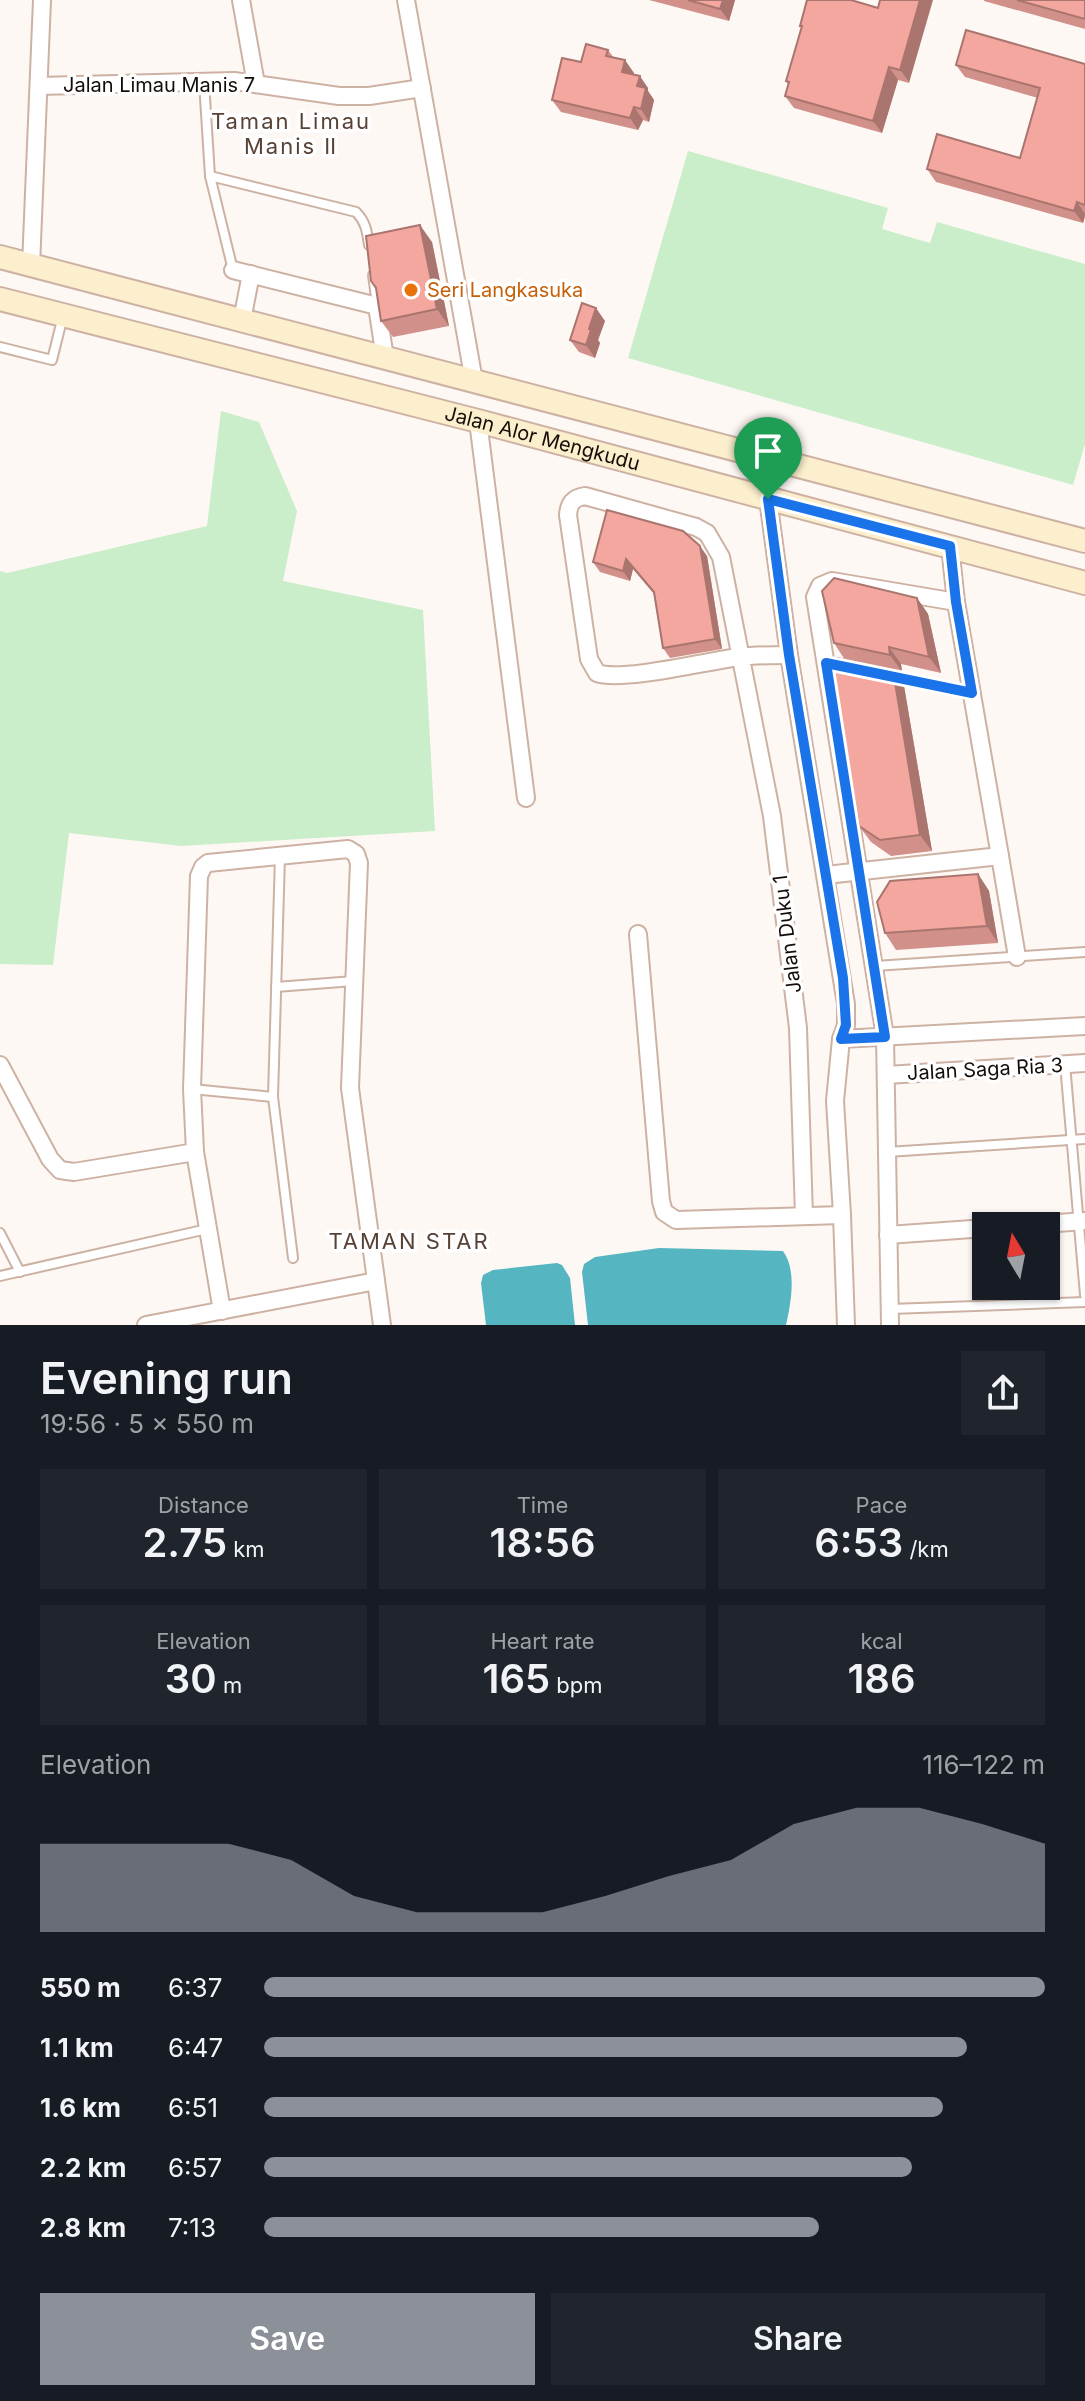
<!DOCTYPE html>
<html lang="en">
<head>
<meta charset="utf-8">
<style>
  body { margin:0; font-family:Inter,sans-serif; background:#20242c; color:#f1f3f6; height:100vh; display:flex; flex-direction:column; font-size:30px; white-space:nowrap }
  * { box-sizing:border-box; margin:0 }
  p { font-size:26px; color:#9ea1a6 }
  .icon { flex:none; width:44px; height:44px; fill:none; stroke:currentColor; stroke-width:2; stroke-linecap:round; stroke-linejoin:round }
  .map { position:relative; height:1325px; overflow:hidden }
  .panel { display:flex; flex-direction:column; background:#171b24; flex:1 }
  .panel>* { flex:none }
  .needle { width:52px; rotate:350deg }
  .fabs { position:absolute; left:972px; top:1212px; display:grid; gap:16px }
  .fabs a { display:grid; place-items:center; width:88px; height:88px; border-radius:0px; background:#171b24; box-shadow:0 2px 6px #0004; font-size:40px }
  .pin { position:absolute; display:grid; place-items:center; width:68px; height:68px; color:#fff; margin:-82px -34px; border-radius:50% 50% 50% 0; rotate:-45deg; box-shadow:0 0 8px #0007 }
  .pin .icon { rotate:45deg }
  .round { display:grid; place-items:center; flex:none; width:84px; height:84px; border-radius:0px; background:#20242c }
  .overview { display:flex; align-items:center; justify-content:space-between; height:136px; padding:0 40px }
  h1 { font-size:44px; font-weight:600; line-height:60px }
  .metrics { display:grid; grid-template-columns:repeat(3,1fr); gap:12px; height:136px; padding:8px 40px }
  .metrics div { display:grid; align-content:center; border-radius:0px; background:#20242c; text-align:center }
  .metrics b { font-size:40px; font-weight:600 }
  .metrics small { font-size:22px; font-weight:400 }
  .metrics p { font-size:22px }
  .chart { height:224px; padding:16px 40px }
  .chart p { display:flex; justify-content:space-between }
  .chart svg { width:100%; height:144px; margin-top:8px; fill:#8c9099; opacity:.7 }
  .primary-button { display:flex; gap:16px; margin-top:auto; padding:16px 40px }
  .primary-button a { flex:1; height:92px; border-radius:0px; background:#8c9099; color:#fff; font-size:32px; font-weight:600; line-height:92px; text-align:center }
  .primary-button a+a { background:#20242c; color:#f1f3f6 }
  ul { padding:0 40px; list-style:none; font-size:26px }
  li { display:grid; grid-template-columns:128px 96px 1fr; align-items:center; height:60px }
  li i { height:20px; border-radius:10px; background:#8c9099 }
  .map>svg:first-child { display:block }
  .green { fill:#c9eec9 }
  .water { fill:#55b5c1 }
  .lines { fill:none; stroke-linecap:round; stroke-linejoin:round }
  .lane-casing { stroke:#cdb2a4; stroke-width:12 }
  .street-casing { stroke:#cdb2a4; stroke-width:20 }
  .secondary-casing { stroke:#cdb2a4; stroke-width:26 }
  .lane { stroke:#fff; stroke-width:8 }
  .street { stroke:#fff; stroke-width:16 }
  .secondary { stroke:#fcefcd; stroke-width:22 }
  .wall { fill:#d19089 }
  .shaded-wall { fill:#aa756f }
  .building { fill:#f3a79f; stroke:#aa756f; stroke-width:2 }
  .route-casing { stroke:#fff; stroke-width:16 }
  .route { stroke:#1a73e8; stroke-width:10 }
  .food-dot { fill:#e8710a; stroke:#fff; stroke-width:3 }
  .labels { text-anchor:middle; stroke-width:7; stroke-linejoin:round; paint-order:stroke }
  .street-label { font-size:20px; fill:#150c07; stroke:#fff }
  .food-label { font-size:20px; fill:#c56008; stroke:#fff; text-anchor:start }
  .neighbourhood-label { font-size:22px; letter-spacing:2px; fill:#584236; stroke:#fff }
</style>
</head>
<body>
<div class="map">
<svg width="1085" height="1325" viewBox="0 0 1085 1325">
  <rect width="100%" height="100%" fill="#fef8f5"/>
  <g class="green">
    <path d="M688,151L888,208L882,229L930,243L937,222L1085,264V444L1073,485L628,358Z"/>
    <path d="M221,411L259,422L297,511L283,581L423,610L435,831L181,846L69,833L53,965L0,964V571L7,573L207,526Z"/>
  </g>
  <g class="water">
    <path d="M659,1248L783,1251C797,1270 791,1303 786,1325H588L582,1272L584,1264L595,1257Z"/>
    <path d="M557,1263L562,1265L570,1278L575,1325H486L481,1283L483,1275L493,1270Z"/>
  </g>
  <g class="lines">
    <g class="lane-casing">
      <g id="lane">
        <path d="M204,82L210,176L233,270"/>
        <path d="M210,176L356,212C366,222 367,232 369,245"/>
        <path d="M373,275L377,305"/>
        <path d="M0,347L52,360L63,316"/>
        <path d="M890,676L971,693"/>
        <path d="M280,856L273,1097L293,1258"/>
        <path d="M875,966L1085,952"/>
        <path d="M276,987L354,981"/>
        <path d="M1065,1064L1085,1295"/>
        <path d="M192,1089L273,1097"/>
        <path d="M887,1152L1085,1139"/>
        <path d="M0,1233L20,1272"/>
        <path d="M0,1276L207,1229"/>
        <path d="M890,1309L1085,1302"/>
      </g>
    </g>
    <g class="street-casing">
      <g id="street">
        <path d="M241,0L256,84"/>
        <path d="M406,0L474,381"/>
        <path d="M39,86L234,81L339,96H369L422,88"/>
        <path d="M31,266L42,0"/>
        <path d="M233,270L377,306L385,358"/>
        <path d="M242,320L251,274"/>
        <path d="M478,421L526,798"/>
        <path d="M743,452L761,472L768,499L789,655L846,1004V1025L841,1039L835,1101L842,1215L846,1325"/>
        <path d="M789,655C772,655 755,655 739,657C708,661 622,682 597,673L589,659L568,515C569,503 573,498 585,496L696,527L707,533L721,557L772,816L798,1028L804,1216"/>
        <path d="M1000,856L1017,957"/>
        <path d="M826,875L1000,856L956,602L950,546"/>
        <path d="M638,934L661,1201L664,1212L676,1220L842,1215"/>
        <path d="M841,1039L1085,1026"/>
        <path d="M0,1065L50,1159L60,1170L74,1172L195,1152"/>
        <path d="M886,1075L1085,1063"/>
        <path d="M1017,1226L1085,1221"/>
        <path d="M888,1235L986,1228"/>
        <path d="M222,1311L195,1152L192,1089L199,876L203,867L208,863L348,849L356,854L359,863L350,1088L382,1325"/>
        <path d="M146,1325L376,1281"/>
        <path d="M890,1325L885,1037L815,597L820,586L832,581L956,602"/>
      </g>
    </g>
    <g class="secondary-casing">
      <g id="secondary">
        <path d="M0,257L1085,541"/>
        <path id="s1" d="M0,299L478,421L1085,583"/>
      </g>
    </g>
    <use href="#lane" class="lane"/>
    <use href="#street" class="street"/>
    <use href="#secondary" class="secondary"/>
  </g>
  <g class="wall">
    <path d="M649,0H735L729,21Z"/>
    <path d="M851,0L909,83L898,80L882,133L794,108L785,96L788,84L786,81L802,28L800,26Z"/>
    <path d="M984,0H1085V29L984,1Z"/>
    <path d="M608,50L614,58L634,73L633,74L648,88V91L654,100L649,122L643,120L638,130L561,112L552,100L581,62Z"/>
    <path d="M1085,64V217L1083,223L936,182L927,169L1020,158L1038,98L965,77L956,65Z"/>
    <path d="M432,242L449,326L393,337L381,321Z"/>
    <path d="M605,321L598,340L600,343L595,358L579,352L570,340Z"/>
    <path d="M707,556L722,649L670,658L663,648L654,594L633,569L630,581L600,572L593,562Z"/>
    <path d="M917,598L928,614L941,673L901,664L902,672L845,660L834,643Z"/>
    <path d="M893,670L904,686L932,851L891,856L871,842L859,826Z"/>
    <path d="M978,874L989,891L998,943L896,950L885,933Z"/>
  </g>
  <g class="shaded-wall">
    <path d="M723,0H735L729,21L720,9Z"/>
    <path d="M920,0H933L909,83L900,70Z"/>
    <path d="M625,60L634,73L631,84L622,72Z"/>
    <path d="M889,67L898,80L882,133L873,121Z"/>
    <path d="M640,76L648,88V91L654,100L649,122L641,109L637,86Z"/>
    <path d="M634,107L643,120L638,130L630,118Z"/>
    <path d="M1077,202L1085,214L1083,223L1074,211Z"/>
    <path d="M420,225L432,242L449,326L437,309Z"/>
    <path d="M596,308L605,321L598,340L600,343L595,358L586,345L589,329Z"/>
    <path d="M700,546L707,556L722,649L715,639Z"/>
    <path d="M626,559L633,569L630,581L623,571Z"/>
    <path d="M917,598L928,614L941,673L929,657Z"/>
    <path d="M889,647L901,664L902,672L890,655Z"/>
    <path d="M893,670L904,686L932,851L920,835Z"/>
    <path d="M978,874L989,891L998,943L987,926Z"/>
  </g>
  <g class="building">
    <path d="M688,0H723L720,9Z"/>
    <path d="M807,0H851L878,8L880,0H920L900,70L889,67L873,121L785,96L789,82L786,81L802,26H800Z"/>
    <path d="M1017,0H1085V19Z"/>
    <path d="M966,30L1085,64V205L1077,202L1074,211L927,169L937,134L1020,158L1040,88L956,65Z"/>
    <path d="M586,44L608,50L606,56L625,60L622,72L640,76L637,86L646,88L641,109L634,107L630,118L552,100L562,58L581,62Z"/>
    <path d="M420,225L437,309L381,321L376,288L371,281L366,236Z"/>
    <path d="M582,303L596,308L589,329L591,330L586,345L570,340Z"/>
    <path d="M607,510L683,531L700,546L715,639L663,648L654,592L626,559L623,571L593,562Z"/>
    <path d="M834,578L917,598L929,657L889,647L890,655L834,643L822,591Z"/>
    <path d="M837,658L893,670L920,835L880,840L859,826L831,659L837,660Z"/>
    <path d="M978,874L987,926L885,933L877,902L890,881Z"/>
  </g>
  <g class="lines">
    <g class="route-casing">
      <path id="route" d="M768,499L950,546L956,602L972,693L826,663L885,1037L841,1039L846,1025L843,978L789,655Z"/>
    </g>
    <use href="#route" class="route"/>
  </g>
  <circle class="food-dot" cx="411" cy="290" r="8"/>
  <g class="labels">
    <g class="street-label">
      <text x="159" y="92">Jalan Limau Manis 7</text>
      <text dy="7" stroke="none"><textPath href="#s1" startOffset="560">Jalan Alor Mengkudu</textPath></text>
      <text transform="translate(787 934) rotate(-97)" y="7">Jalan Duku 1</text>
      <text transform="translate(985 1069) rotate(-3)" y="7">Jalan Saga Ria 3</text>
    </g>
    <g class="food-label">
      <text x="427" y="297">Seri Langkasuka</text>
    </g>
    <g class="neighbourhood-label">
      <text x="291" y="129">Taman Limau<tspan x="291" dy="25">Manis Ⅱ</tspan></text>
      <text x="409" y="1249">TAMAN STAR</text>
    </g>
  </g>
</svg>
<div class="fabs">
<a><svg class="needle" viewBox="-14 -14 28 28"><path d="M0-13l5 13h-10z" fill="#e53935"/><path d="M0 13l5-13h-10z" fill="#9ea1a6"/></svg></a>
</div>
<div class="pin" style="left:768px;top:499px;background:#1e9e55"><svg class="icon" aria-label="arrive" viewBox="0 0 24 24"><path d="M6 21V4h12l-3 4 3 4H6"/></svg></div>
</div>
<section class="panel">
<div class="overview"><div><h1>Evening run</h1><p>19:56 · 5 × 550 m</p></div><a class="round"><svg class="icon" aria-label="share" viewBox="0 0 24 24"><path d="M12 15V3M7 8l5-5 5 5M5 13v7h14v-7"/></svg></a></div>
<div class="metrics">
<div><p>Distance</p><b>2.75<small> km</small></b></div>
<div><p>Time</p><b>18:56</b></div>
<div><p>Pace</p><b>6:53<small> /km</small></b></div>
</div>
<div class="metrics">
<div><p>Elevation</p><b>30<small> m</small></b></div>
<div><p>Heart rate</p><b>165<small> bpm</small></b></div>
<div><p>kcal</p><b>186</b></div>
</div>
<div class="chart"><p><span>Elevation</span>116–122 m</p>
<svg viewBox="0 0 160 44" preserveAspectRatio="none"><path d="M0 44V17L10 17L20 17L30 17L40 22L50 33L60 38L70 38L80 38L90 33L100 27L110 22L120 11L130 6L140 6L150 11L160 17V44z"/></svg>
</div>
<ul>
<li><b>550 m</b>6:37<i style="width:100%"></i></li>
<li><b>1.1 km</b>6:47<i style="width:90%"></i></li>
<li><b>1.6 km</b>6:51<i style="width:87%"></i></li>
<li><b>2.2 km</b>6:57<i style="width:83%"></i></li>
<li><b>2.8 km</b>7:13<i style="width:71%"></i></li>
</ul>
<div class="primary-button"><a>Save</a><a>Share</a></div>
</section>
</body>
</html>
